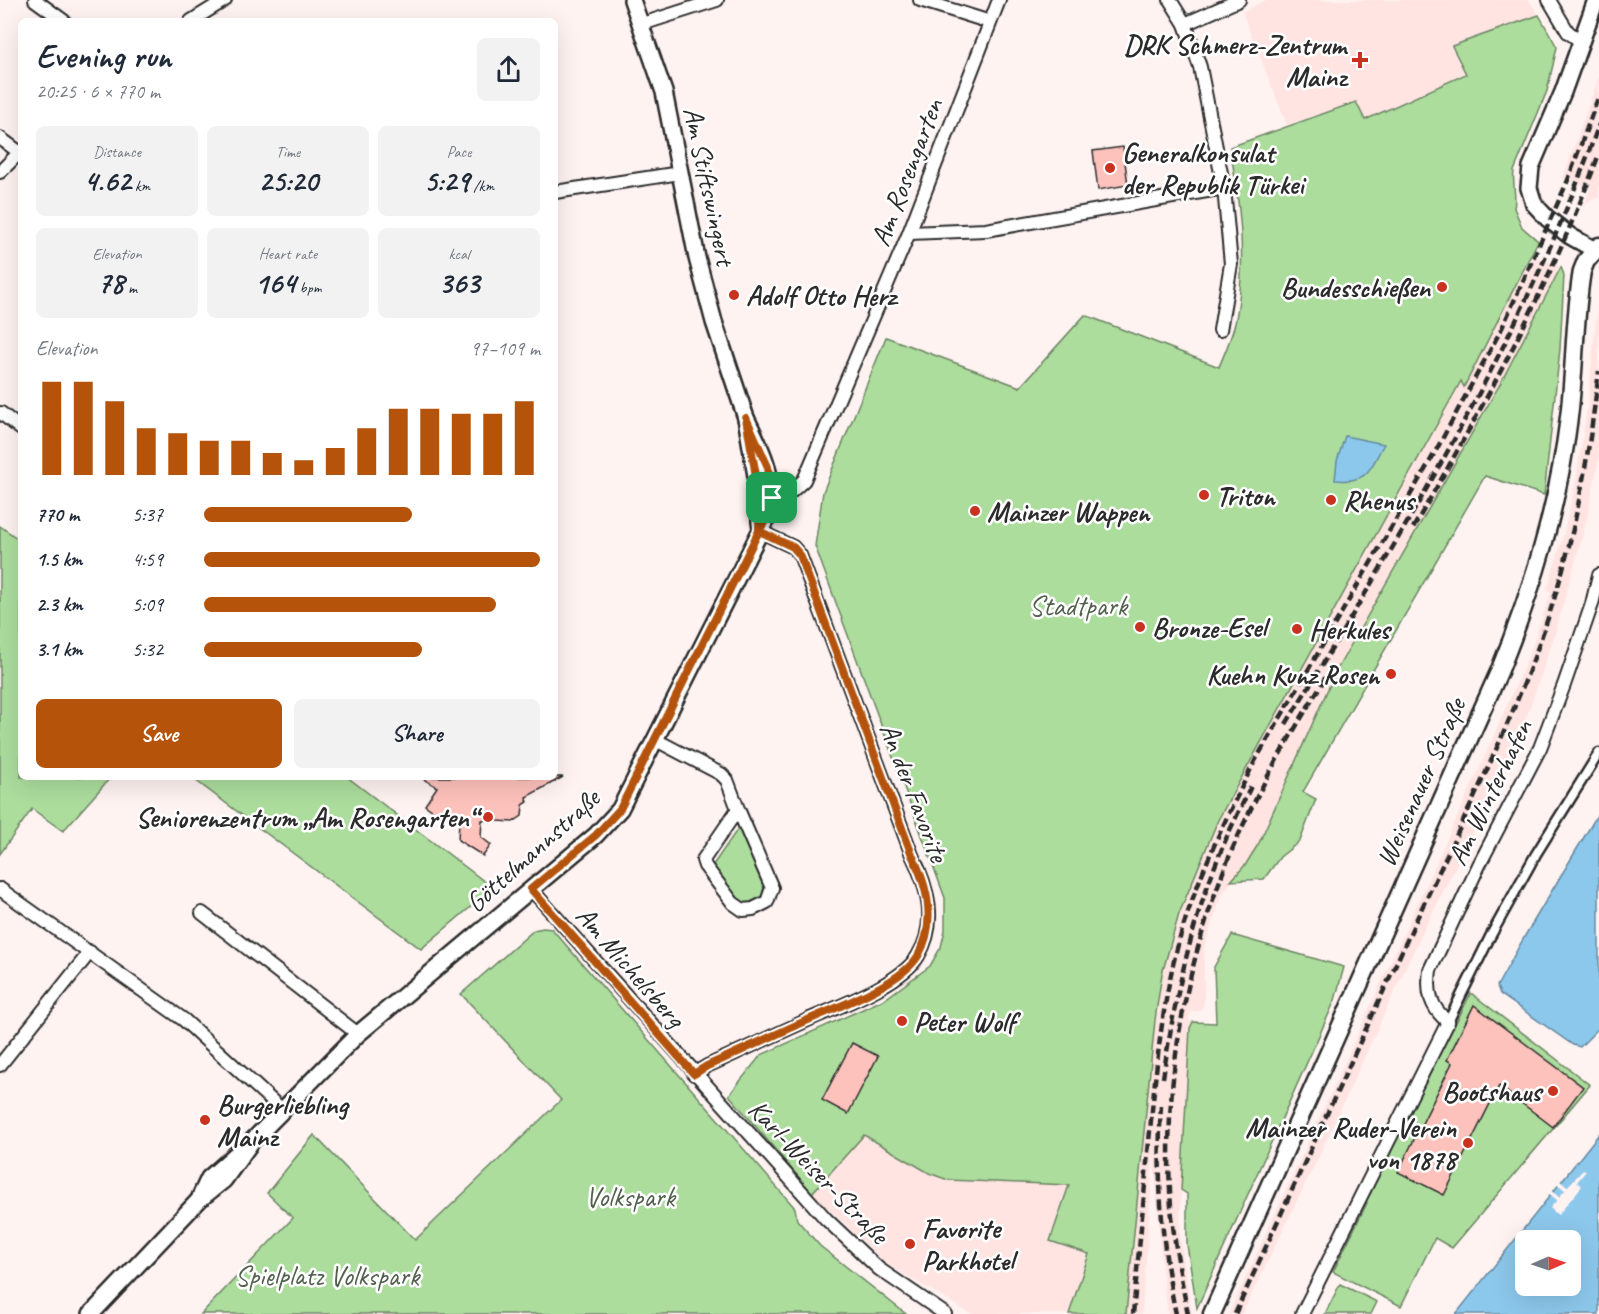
<!DOCTYPE html>
<html lang="en">
<head>
<meta charset="utf-8">
<style>
  body { margin:0; font-family:Caveat,sans-serif; background:#f2f2f3; color:#1f2937; height:100vh; display:flex; flex-direction:column; font-size:22px; white-space:nowrap }
  * { box-sizing:border-box; margin:0 }
  p { font-size:20px; color:#747a83 }
  .icon { flex:none; width:33px; height:33px; fill:none; stroke:currentColor; stroke-width:2; stroke-linecap:round; stroke-linejoin:round }
  .map { position:relative; flex:1; overflow:hidden }
  .panel { position:absolute; left:18px; top:18px; width:540px; height:762px; display:flex; flex-direction:column; background:#fff; border-radius:9px; box-shadow:0 6px 24px #0002 }
  .panel>* { flex:none }
  .needle { width:39px; rotate:88deg }
  .controls { position:absolute; left:1515px; top:1230px; display:grid; gap:12px }
  .controls a { display:grid; place-items:center; width:66px; height:66px; border-radius:9px; background:#fff; box-shadow:0 6px 24px #0002; font-size:30px }
  .pin { position:absolute; display:grid; place-items:center; width:51px; height:51px; color:#fff; margin:-26px; border-radius:12px; box-shadow:0 3px 9px #0006 }
  .round { display:grid; place-items:center; flex:none; width:63px; height:63px; border-radius:9px; background:#f2f2f3 }
  .summary { display:flex; align-items:center; justify-content:space-between; height:102px; padding:0 18px }
  h1 { font-size:33px; font-weight:700; line-height:45px }
  .stats { display:grid; grid-template-columns:repeat(3,1fr); gap:9px; height:102px; padding:6px 18px }
  .stats div { display:grid; align-content:center; border-radius:9px; background:#f2f2f3; text-align:center }
  .stats b { font-size:30px; font-weight:700 }
  .stats small { font-size:16px; font-weight:400 }
  .stats p { font-size:16px }
  .chart { height:168px; padding:12px 18px }
  .chart p { display:flex; justify-content:space-between }
  .chart svg { width:100%; height:108px; margin-top:6px; stroke:#b45309; stroke-width:6 }
  .primary-button { display:flex; gap:12px; margin-top:auto; padding:12px 18px }
  .primary-button a { flex:1; height:69px; border-radius:9px; background:#b45309; color:#fff; font-size:24px; font-weight:700; line-height:69px; text-align:center }
  .primary-button a+a { background:#f2f2f3; color:#1f2937 }
  ul { padding:0 18px; list-style:none; font-size:20px }
  li { display:grid; grid-template-columns:96px 72px 1fr; align-items:center; height:45px }
  li i { height:15px; border-radius:8px; background:#b45309 }
  .map>svg:first-child { display:block }
  .built { fill:#ffe4e2 }
  .green { fill:#acdd9d; stroke:#6c8464; stroke-width:1.5 }
  .water { fill:#8cc8ec; stroke:#65899f; stroke-width:1.5; fill-rule:evenodd }
  .pier { fill:#fff3f2 }
  .building { fill:#fec2bc; stroke:#2b2b2b; stroke-width:1.5 }
  .lines { fill:none; stroke-linecap:round; stroke-linejoin:round }
  .pedestrian-casing { stroke:#2b2b2b; stroke-width:13 }
  .minor-casing { stroke:#2b2b2b; stroke-width:16 }
  .tertiary-casing { stroke:#2b2b2b; stroke-width:20 }
  .secondary-casing { stroke:#2b2b2b; stroke-width:21 }
  .pedestrian { stroke:#fff; stroke-width:8 }
  .minor { stroke:#fff; stroke-width:12 }
  .tertiary { stroke:#fff; stroke-width:15 }
  .secondary { stroke:#fff; stroke-width:16 }
  .rail { stroke:#2b2b2b; stroke-width:4.5; stroke-dasharray:9 4.5; stroke-linecap:butt }
  .route-casing { stroke:#fff; stroke-width:12 }
  .route { stroke:#b45309; stroke-width:8 }
  .poi-dot { fill:#c8321e; stroke:#fff; stroke-width:2 }
  .labels { text-anchor:middle; stroke-width:5; stroke-linejoin:round; paint-order:stroke }
  .poi-label { font-size:28px; font-weight:bold; fill:#2b2b2b; stroke:#fff; text-anchor:start }
  .street-label { font-size:28px; fill:#2b2b2b; stroke:#fff }
  .park-label { font-size:28px; fill:#52604d; stroke:#fff }
</style>
</head>
<body>
<div class="map">
<svg width="1599" height="1314" viewBox="0 0 1599 1314">
  <rect width="100%" height="100%" fill="#fff3f2"/>
  <filter id="ink" filterUnits="userSpaceOnUse"><feTurbulence type="fractalNoise" baseFrequency=".0167" numOctaves="2"/><feDisplacementMap in="SourceGraphic" scale="12" xChannelSelector="R" yChannelSelector="G"/><feConvolveMatrix kernelMatrix="1 2 1 2 8 2 1 2 1" color-interpolation-filters="sRGB"/></filter>
  <g filter="url(#ink)">
    <g class="built">
      <path d="M1266,0H1529L1539,15L1452,46L1467,74L1364,120L1355,102L1287,125L1242,12Z"/>
      <path d="M1599,76V198L1590,200L1583,208L1590,189L1563,178Z"/>
      <path d="M1532,255L1561,267L1500,384L1336,671L1259,843L1246,864L1222,894L1204,949V1005L1199,1011L1191,1012L1189,1021L1193,1022L1190,1028L1181,1190L1180,1236L1192,1314H1168L1162,1273L1154,1152L1142,1314H1126L1155,1020L1160,1007L1157,1006L1162,974L1189,886L1218,820L1461,381L1464,386L1488,334Z"/>
      <path d="M1599,291V460L1586,523L1555,634L1529,710L1506,766L1412,954L1319,1156L1242,1314H1229L1481,765L1530,652L1551,592L1547,590L1563,536L1576,480L1587,408Z"/>
      <path d="M864,1135L929,1173L948,1180L1069,1185L1089,1254L1069,1314H971L885,1263L812,1193Z"/>
    </g>
    <g class="green">
      <path d="M1539,15L1557,47L1547,91L1514,171C1512,184 1517,196 1514,208L1522,227L1538,241L1464,387L1461,381L1218,820L1179,914L1162,974L1155,1020L1126,1314H1069L1089,1254L1050,1241L1069,1185L948,1180L929,1173L864,1135L812,1193L729,1095L761,1055L885,999L930,966L941,947L945,930V898L815,546L823,492L886,337L1020,387L1085,315L1219,367C1225,352 1233,335 1236,319C1247,260 1240,205 1230,147L1356,102L1365,120L1466,74L1452,46Z"/>
      <path d="M1561,267L1564,275L1560,349L1544,495L1485,476L1303,792L1316,799L1300,841L1280,857L1264,879L1231,881L1246,864L1259,843L1336,671L1500,384Z"/>
      <path d="M0,526L21,541V777H111L63,831L32,809L0,854Z"/>
      <path d="M191,777H347L493,888L421,949Z"/>
      <path d="M739,827L764,887L761,898L751,903L739,902L713,870V865Z"/>
      <path d="M543,928L552,929L795,1208L797,1220L820,1246L906,1314H201L293,1218L267,1193L314,1135L415,1240L561,1100L461,994L534,930Z"/>
      <path d="M1232,935L1344,967L1335,1000L1197,1308L1187,1245V1194L1181,1190L1190,1028L1193,1022L1216,1023L1214,967Z"/>
      <path d="M1471,993L1590,1085L1452,1248L1435,1238L1401,1306L1333,1272L1367,1203L1365,1201Z"/>
      <path d="M1340,1284L1377,1302L1371,1314H1325Z"/>
    </g>
    <g class="water">
      <path d="M1345,436L1384,444C1369,470 1369,483 1335,480L1337,461Z"/>
      <path d="M1599,812V1028L1580,1047L1573,1045L1500,994L1497,986L1526,934Z"/>
      <path d="M1599,1134V1314H1456ZM1526,1240H1570V1286H1526Z"/>
    </g>
    <path class="pier" d="M1584,1169L1586,1171L1577,1182L1582,1186L1558,1215L1550,1208L1557,1200L1548,1193L1550,1190L1559,1197L1565,1190L1556,1183L1559,1180L1567,1187Z"/>
    <g class="building">
      <path d="M1123,147L1128,185L1098,190L1093,151Z"/>
      <path d="M420,777H563L526,797L528,802L523,805L522,816L513,822L482,820L481,837L491,845L483,856L458,840L459,821L446,807L440,816L425,805L437,787Z"/>
      <path d="M1474,1005L1583,1087L1553,1127L1499,1086L1444,1195L1398,1172L1452,1063L1447,1060Z"/>
      <path d="M852,1043L878,1056L848,1114L822,1100Z"/>
    </g>
    <g class="lines">
      <g class="pedestrian-casing">
        <path id="pedestrian" d="M1448,1022L1490,937L1536,854L1599,753"/>
      </g>
      <g class="minor-casing">
        <g id="minor">
          <path d="M35,0L64,21"/>
          <path d="M920,0L990,22"/>
          <path d="M1170,0L1185,24L1200,67L1224,188L1231,264L1220,330"/>
          <path d="M1549,0L1568,32L1582,42"/>
          <path d="M191,21L225,0"/>
          <path d="M642,24L717,0"/>
          <path d="M1185,24L1239,0"/>
          <path d="M0,138L19,152"/>
          <path d="M0,172L21,151"/>
          <path d="M555,192L680,173"/>
          <path d="M909,233L986,230L1224,188"/>
          <path d="M1,413L21,429"/>
          <path d="M762,499L792,491L804,480L909,233L999,0"/>
          <path d="M656,740L721,774L727,780L738,809L703,860L705,866L733,903L743,910L753,909L767,902L772,888L738,809"/>
          <path d="M0,889L184,1020L282,1110"/>
          <path d="M531,889L826,1219L879,1269L945,1314"/>
          <path d="M202,913L358,1034"/>
          <path d="M0,1065L90,952"/>
          <path d="M694,1074L707,1066C741,1051 774,1035 808,1020C837,1007 901,984 918,956C938,923 928,887 912,855L800,555L793,547L759,531"/>
          <path d="M1302,1314L1448,1022C1430,1007 1427,992 1430,970L1479,865L1540,748L1564,685L1592,604L1599,575"/>
        </g>
      </g>
      <g class="tertiary-casing">
        <g id="tertiary">
          <path d="M632,0L664,92L697,258L714,322L746,418L760,499V523"/>
          <path d="M1595,250L1570,236L1547,218L1534,204L1529,188L1531,167L1563,92L1596,0"/>
          <path d="M200,1197L209,1178L243,1148"/>
          <path d="M91,1314L200,1199L224,1180L252,1141L358,1034L596,835L620,809L768,516C776,477 763,452 746,418"/>
        </g>
      </g>
      <g class="secondary-casing">
        <path id="secondary" d="M1212,1314L1499,672C1533,588 1558,507 1569,417C1575,369 1574,319 1582,271L1586,261L1599,246"/>
      </g>
      <use href="#pedestrian" class="pedestrian"/>
      <use href="#minor" class="minor"/>
      <use href="#tertiary" class="tertiary"/>
      <use href="#secondary" class="secondary"/>
      <g class="rail">
        <path d="M1413,528C1483,408 1550,286 1599,154"/>
        <path d="M1286,724C1403,532 1524,337 1599,124"/>
        <path d="M1163,1078C1174,1001 1191,923 1221,851C1230,828 1242,806 1252,784"/>
        <path d="M1161,1105C1157,1176 1161,1245 1176,1314"/>
        <path d="M1133,1314C1139,1249 1145,1184 1151,1120C1157,1060 1163,999 1179,941C1197,878 1225,819 1255,761L1433,456L1502,328L1568,180L1599,95"/>
        <path d="M1188,1314C1181,1279 1174,1242 1171,1206C1161,1076 1190,935 1247,817C1272,764 1304,714 1334,663"/>
        <path d="M1235,1314C1294,1186 1353,1057 1412,929C1464,817 1523,705 1558,586C1579,516 1590,444 1599,371"/>
      </g>
    </g>
  </g>
  <g class="lines" filter="url(#ink)">
    <g class="route-casing">
      <path id="route" d="M772,498L768,467L746,418L760,499L759,531L793,547L800,555L912,855C928,887 937,923 918,956C901,984 837,1007 808,1020C774,1035 741,1051 707,1066L694,1074L531,889L596,835L620,809L759,531L768,516L772,498"/>
    </g>
    <use href="#route" class="route"/>
  </g>
  <g class="poi-dot">
    <path d="M1357 51h6v6h6v6h-6v6h-6v-6h-6v-6h6z"/>
    <circle cx="1110" cy="168" r="6"/>
    <circle cx="1442" cy="287" r="6"/>
    <circle cx="734" cy="295" r="6"/>
    <circle cx="1204" cy="495" r="6"/>
    <circle cx="1331" cy="500" r="6"/>
    <circle cx="975" cy="511" r="6"/>
    <circle cx="1140" cy="627" r="6"/>
    <circle cx="1297" cy="629" r="6"/>
    <circle cx="1391" cy="674" r="6"/>
    <circle cx="488" cy="817" r="6"/>
    <circle cx="902" cy="1021" r="6"/>
    <circle cx="1553" cy="1091" r="6"/>
    <circle cx="205" cy="1120" r="6"/>
    <circle cx="1468" cy="1143" r="6"/>
    <circle cx="910" cy="1244" r="6"/>
  </g>
  <g class="labels">
    <g class="poi-label">
      <text x="1346" y="54" text-anchor="end">DRK Schmerz-Zentrum<tspan x="1346" dy="32">Mainz</tspan></text>
      <text x="1122" y="162">Generalkonsulat<tspan x="1122" dy="32">der Republik Türkei</tspan></text>
      <text x="1430" y="297" text-anchor="end">Bundesschießen</text>
      <text x="746" y="305">Adolf Otto Herz</text>
      <text x="1216" y="505">Triton</text>
      <text x="1343" y="510">Rhenus</text>
      <text x="987" y="521">Mainzer Wappen</text>
      <text x="1152" y="637">Bronze-Esel</text>
      <text x="1309" y="639">Herkules</text>
      <text x="1379" y="684" text-anchor="end">Kuehn Kunz Rosen</text>
      <text x="476" y="827" text-anchor="end">Seniorenzentrum „Am Rosengarten“</text>
      <text x="914" y="1031">Peter Wolf</text>
      <text x="1541" y="1101" text-anchor="end">Bootshaus</text>
      <text x="217" y="1114">Burgerliebling<tspan x="217" dy="32">Mainz</tspan></text>
      <text x="1456" y="1137" text-anchor="end">Mainzer Ruder-Verein<tspan x="1456" dy="32">von 1878</tspan></text>
      <text x="922" y="1238">Favorite<tspan x="922" dy="32">Parkhotel</tspan></text>
    </g>
    <g class="street-label">
      <text transform="translate(906 172) rotate(-69)" y="10">Am Rosengarten</text>
      <text transform="translate(710 186) rotate(78)" y="10">Am Stiftswingert</text>
      <text transform="translate(1420 782) rotate(-66)" y="10">Weisenauer Straße</text>
      <text transform="translate(915 792) rotate(69)" y="10">An der Favorite</text>
      <text transform="translate(1489 792) rotate(-64)" y="10">Am Winterhafen</text>
      <text transform="translate(532 850) rotate(-42)" y="10">Göttelmannstraße</text>
      <text transform="translate(631 966) rotate(49)" y="10">Am Michelsberg</text>
      <text transform="translate(819 1171) rotate(46)" y="10">Karl-Weiser-Straße</text>
    </g>
    <g class="park-label">
      <text x="1078" y="615">Stadtpark</text>
      <text x="630" y="1206">Volkspark</text>
      <text x="327" y="1285">Spielplatz Volkspark</text>
    </g>
  </g>
</svg>
<div class="controls">
<a><svg class="needle" viewBox="-14 -14 28 28"><path d="M0-13l5 13h-10z" fill="#e53935"/><path d="M0 13l5-13h-10z" fill="#747a83"/></svg></a>
</div>
<div class="pin" style="left:772px;top:498px;background:#1e9e55"><svg class="icon" aria-label="arrive" viewBox="0 0 24 24"><path d="M6 21V4h12l-3 4 3 4H6"/></svg></div>
<section class="panel">
<div class="summary"><div><h1>Evening run</h1><p>20:25 · 6 × 770 m</p></div><a class="round"><svg class="icon" aria-label="share" viewBox="0 0 24 24"><path d="M12 15V3M7 8l5-5 5 5M5 13v7h14v-7"/></svg></a></div>
<div class="stats">
<div><p>Distance</p><b>4.62<small> km</small></b></div>
<div><p>Time</p><b>25:20</b></div>
<div><p>Pace</p><b>5:29<small> /km</small></b></div>
</div>
<div class="stats">
<div><p>Elevation</p><b>78<small> m</small></b></div>
<div><p>Heart rate</p><b>164<small> bpm</small></b></div>
<div><p>kcal</p><b>363</b></div>
</div>
<div class="chart"><p><span>Elevation</span>97–109 m</p>
<svg viewBox="0 0 160 44" preserveAspectRatio="none"><path d="M5 44V6M15 44V6M25 44V14M35 44V25M45 44V27M55 44V30M65 44V30M75 44V35M85 44V38M95 44V33M105 44V25M115 44V17M125 44V17M135 44V19M145 44V19M155 44V14"/></svg>
</div>
<ul>
<li><b>770 m</b>5:37<i style="width:62%"></i></li>
<li><b>1.5 km</b>4:59<i style="width:100%"></i></li>
<li><b>2.3 km</b>5:09<i style="width:87%"></i></li>
<li><b>3.1 km</b>5:32<i style="width:65%"></i></li>
</ul>
<div class="primary-button"><a>Save</a><a>Share</a></div>
</section>
</div>
</body>
</html>
